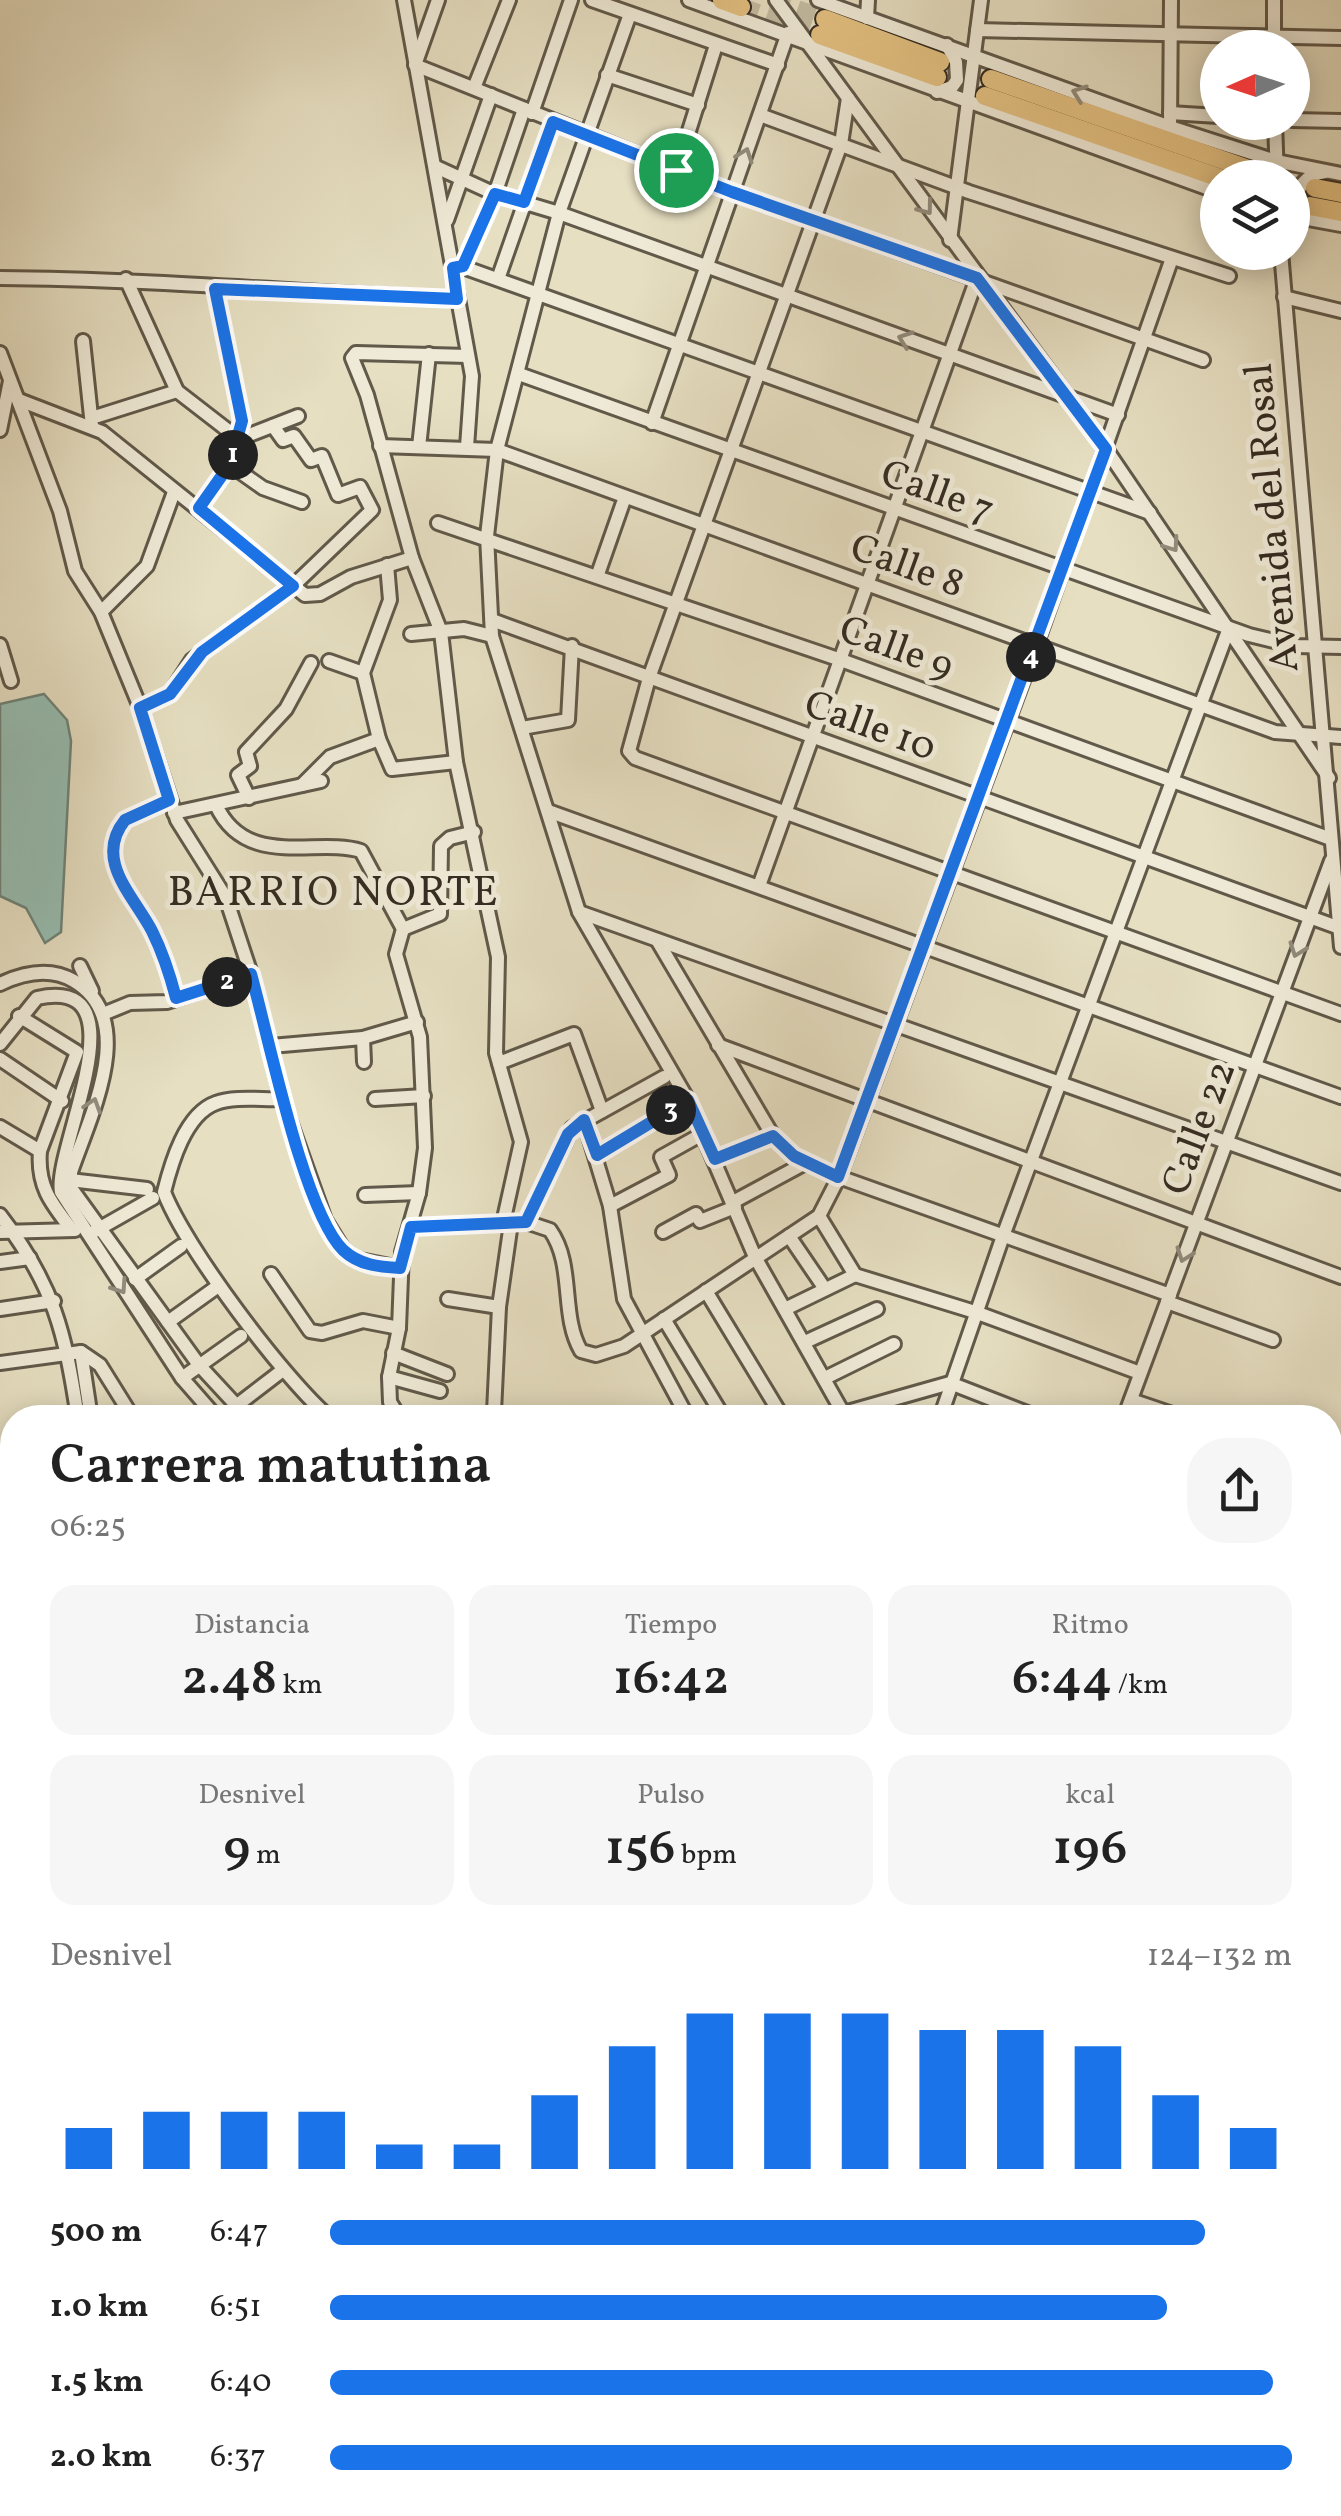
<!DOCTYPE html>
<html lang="es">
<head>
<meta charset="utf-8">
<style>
  body { margin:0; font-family:Vollkorn,serif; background:#f6f6f6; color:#222; height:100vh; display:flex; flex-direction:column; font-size:38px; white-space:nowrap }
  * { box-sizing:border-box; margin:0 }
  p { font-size:32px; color:#767676 }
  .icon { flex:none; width:55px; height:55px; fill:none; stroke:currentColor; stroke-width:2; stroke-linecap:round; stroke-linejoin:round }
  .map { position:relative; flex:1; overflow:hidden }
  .drawer { position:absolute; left:0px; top:1405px; width:1342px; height:1112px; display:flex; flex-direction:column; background:#fff; border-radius:40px 40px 0 0; box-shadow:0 5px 25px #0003 }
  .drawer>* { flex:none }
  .needle { width:65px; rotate:267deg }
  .controls { position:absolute; left:1200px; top:30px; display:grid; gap:20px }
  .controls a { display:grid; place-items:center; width:110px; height:110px; border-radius:50%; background:#fff; box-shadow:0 5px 25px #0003; font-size:50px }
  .pin { position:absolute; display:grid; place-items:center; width:85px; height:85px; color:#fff; margin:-42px; border:5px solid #fff; border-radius:50%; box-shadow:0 2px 10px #0007 }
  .km { position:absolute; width:50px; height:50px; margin:-25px; border-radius:50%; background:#222; color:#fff; font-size:28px; line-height:50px; text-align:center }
  .round { display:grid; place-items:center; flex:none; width:105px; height:105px; border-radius:40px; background:#f6f6f6 }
  .head { display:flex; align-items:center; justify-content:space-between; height:170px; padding:0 50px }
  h1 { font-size:55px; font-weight:600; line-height:75px }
  .metrics { display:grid; grid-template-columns:repeat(3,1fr); gap:15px; height:170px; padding:10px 50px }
  .metrics div { display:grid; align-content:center; border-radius:25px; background:#f6f6f6; text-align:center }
  .metrics b { font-size:50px; font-weight:600 }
  .metrics small { font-size:28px; font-weight:400 }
  .metrics p { font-size:28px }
  .chart { height:280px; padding:20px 50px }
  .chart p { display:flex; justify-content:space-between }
  .chart svg { width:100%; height:180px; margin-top:10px; stroke:#1a73e8; stroke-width:6 }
  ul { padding:0 50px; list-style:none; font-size:32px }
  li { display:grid; grid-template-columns:160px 120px 1fr; align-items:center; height:75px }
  li i { height:25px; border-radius:12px; background:#1a73e8 }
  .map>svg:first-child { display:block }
  .green { fill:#bdc08e; stroke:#797658; stroke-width:2.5 }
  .water { fill:#96bdb1; stroke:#6f8378; stroke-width:2.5 }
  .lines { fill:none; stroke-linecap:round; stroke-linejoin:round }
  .major-tunnel { stroke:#c3bba2; stroke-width:18; stroke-dasharray:18 9; stroke-linecap:butt }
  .minor-casing { stroke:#61594a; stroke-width:18 }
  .major-casing { stroke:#352c22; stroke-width:22 }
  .minor { stroke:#efead7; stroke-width:12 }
  .major { stroke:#e3c081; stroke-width:18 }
  .oneway { stroke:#928b7c }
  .route-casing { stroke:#fff; stroke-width:20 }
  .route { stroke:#1a73e8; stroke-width:12 }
  .labels { text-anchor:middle; stroke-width:10; stroke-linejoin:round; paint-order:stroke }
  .street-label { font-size:40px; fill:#352c22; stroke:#efead7 }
  .neighbourhood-label { font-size:42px; letter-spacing:2.5px; fill:#352c22; stroke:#efead7 }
</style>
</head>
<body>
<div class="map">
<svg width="1341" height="2516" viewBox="0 0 1341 2516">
  <rect width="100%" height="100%" fill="#e6dfc2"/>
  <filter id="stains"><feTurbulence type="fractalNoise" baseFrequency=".002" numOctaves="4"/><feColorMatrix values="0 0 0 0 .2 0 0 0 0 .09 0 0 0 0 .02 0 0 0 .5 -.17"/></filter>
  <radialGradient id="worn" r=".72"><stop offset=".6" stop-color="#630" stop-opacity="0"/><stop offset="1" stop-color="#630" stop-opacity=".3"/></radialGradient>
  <path class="green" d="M12,1518V1604L0,1605V1520Z"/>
  <path class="water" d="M44,694L67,720L71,741L61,932L45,943L26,908L0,896V704Z"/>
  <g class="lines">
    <g class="major-tunnel">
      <path d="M772,0L825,19"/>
      <path d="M741,7L820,35"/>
    </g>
    <g class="minor-casing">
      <g id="minor">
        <path d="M404,0L472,376L467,447"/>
        <path d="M438,0L415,65L732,192L1203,360"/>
        <path d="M592,0L778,65"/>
        <path d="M689,0L1218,192"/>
        <path d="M776,0L1106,449L1329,778"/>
        <path d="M818,0L1170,127L1276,161L1341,174"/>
        <path d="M630,14L559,213L497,450L487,536L492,636L579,912L688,1100L755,1257L846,1418"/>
        <path d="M867,18L868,0"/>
        <path d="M977,30L1341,38"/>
        <path d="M1274,48V0"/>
        <path d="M607,75L698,105"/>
        <path d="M474,88L509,0"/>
        <path d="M937,92L952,87L957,80L956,62L947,45"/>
        <path d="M848,98L841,144L649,678L629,751L635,758L1341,1014"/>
        <path d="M532,113L571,0"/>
        <path d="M1170,113L1218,116"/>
        <path d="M760,115L969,192L1229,276"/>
        <path d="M1292,120L1341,121"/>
        <path d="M1275,122L1277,178"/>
        <path d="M1170,127L1171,0"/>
        <path d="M436,167L495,194L559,213L1118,415"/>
        <path d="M677,169L716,45"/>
        <path d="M1292,216L1341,225"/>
        <path d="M1309,219L1298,207C1295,187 1305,175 1325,172"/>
        <path d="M447,220L491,95"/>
        <path d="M950,240L981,0"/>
        <path d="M1281,252L1341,947"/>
        <path d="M463,267L495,194L524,109"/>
        <path d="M453,269L463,267L1150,513"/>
        <path d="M0,278C153,279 305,293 457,299"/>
        <path d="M126,279L177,391L239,439L298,416"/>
        <path d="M498,279L553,122"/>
        <path d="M1284,297L1341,311"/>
        <path d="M83,341L92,426"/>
        <path d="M0,353L60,511L75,571L101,612L140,707L177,820L226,898L251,974L282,1099L325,1220L343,1249L355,1259L400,1268"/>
        <path d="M468,356L356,353L352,358L367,395L412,558L441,632L456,762L498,957L496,1053L521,1142L503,1223"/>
        <path d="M519,374L1249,635L1295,646L1341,647"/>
        <path d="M19,400L102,432L305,595L320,594L351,577L412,558"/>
        <path d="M98,416L177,391"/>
        <path d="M652,423L788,33"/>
        <path d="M0,430L10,381"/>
        <path d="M380,446L497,450L1275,732L1341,737"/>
        <path d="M419,447L429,354"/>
        <path d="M229,464L263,488L302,502"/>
        <path d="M199,508L229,464L242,421L215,289"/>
        <path d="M438,523L841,660L1331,839"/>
        <path d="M598,574L625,497"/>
        <path d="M101,612L147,566L174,492"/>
        <path d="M492,620L1340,928"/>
        <path d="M411,634L464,629L492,636"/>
        <path d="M0,645L11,681"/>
        <path d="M329,661L363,673"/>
        <path d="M140,707L170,694L192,660L293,586L372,510L360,487L338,495L322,456L311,460L294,436L283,440L273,426"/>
        <path d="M522,728L568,720L572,646"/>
        <path d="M379,739L363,673L390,600L387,565"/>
        <path d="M302,785L330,757L379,739L392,769L456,762"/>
        <path d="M249,798L238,775L250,766L246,752L286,709L311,663"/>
        <path d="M169,800L125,820C93,861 133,896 152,931C163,953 170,975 176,997"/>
        <path d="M216,805C246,870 316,837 361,851L403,929"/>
        <path d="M548,811L1341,1097"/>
        <path d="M174,813L321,781"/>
        <path d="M759,886L977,278"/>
        <path d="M579,912L1341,1183"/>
        <path d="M403,929L440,914L441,846L450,838L474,832"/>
        <path d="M657,940L773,1136L794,1156L839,1177L1170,1295"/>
        <path d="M80,966L92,991"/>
        <path d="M0,984C23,973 50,967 74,981C140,1020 89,1118 71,1172V1188L199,1365L248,1418"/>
        <path d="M103,1014L130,1003L167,1002L251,974"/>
        <path d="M19,1016L77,1052L40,1151C37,1186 51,1203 72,1230"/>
        <path d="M363,1038L364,1062"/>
        <path d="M0,1044L37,998C146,974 53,1148 61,1192L182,1378L217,1418"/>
        <path d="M718,1045L1341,1277"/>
        <path d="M271,1046L363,1038L417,1022"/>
        <path d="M0,1059L62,1101"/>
        <path d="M499,1063L574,1034L602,1111"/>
        <path d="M282,1099C262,1100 235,1096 216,1103C185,1114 171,1164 164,1192C185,1247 285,1380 330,1418"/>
        <path d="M375,1099L424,1096"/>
        <path d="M584,1120L610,1206L624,1299L688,1418"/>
        <path d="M0,1127L40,1151"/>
        <path d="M597,1155L688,1100"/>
        <path d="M715,1159L773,1136"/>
        <path d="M70,1180L147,1189"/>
        <path d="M365,1195L419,1193"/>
        <path d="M733,1202L807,1162"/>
        <path d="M610,1206L669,1175L661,1157L704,1133"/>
        <path d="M0,1215C54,1285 65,1332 78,1418"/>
        <path d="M819,1216L855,1275L975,1312L1140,1373"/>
        <path d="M526,1222L572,1128L664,1077"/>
        <path d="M411,1227L526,1222L550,1230C575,1265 560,1315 581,1351L596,1355L624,1346L819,1216L839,1177L1036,645L1171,261"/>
        <path d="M95,1231L153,1198"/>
        <path d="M0,1232L75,1230"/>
        <path d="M663,1232L696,1214L700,1221L735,1207"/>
        <path d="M789,1236L825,1289"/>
        <path d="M0,1262L30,1258"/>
        <path d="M271,1274L310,1331L322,1333L363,1321L399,1328"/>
        <path d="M135,1279L181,1246"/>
        <path d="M706,1291L783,1418"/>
        <path d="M448,1299L499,1307"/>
        <path d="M1167,1302L1273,1340"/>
        <path d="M0,1309L54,1301"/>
        <path d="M785,1309L855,1275"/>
        <path d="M664,1319L724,1418"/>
        <path d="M168,1322L214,1289"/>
        <path d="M805,1342L877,1309"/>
        <path d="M81,1352L91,1418"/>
        <path d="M393,1353L447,1374"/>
        <path d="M0,1363L81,1352L100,1365L133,1418"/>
        <path d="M389,1377L440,1391"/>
        <path d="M182,1378L241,1336"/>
        <path d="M825,1378L894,1344"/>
        <path d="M1131,1400L1184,1418"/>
        <path d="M236,1406L279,1373"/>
        <path d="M494,1412L499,1307L511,1223"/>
        <path d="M844,1413L950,1383L1040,1418"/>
        <path d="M400,1418L390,1402L389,1377L399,1328L402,1252L419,1193L425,1148L420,1037L396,954L403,929"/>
        <path d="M940,1418L1003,1236L1229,628"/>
        <path d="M1124,1418L1331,861"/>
        <path d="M1330,1521L1341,1541"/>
        <path d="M0,1612L12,1611"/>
        <path d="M1330,1653L1341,1649"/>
        <path d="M0,1661L12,1659"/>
        <path d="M1330,1664L1341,1697"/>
        <path d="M0,1706L12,1705"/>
        <path d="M0,1801L12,1799"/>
        <path d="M1330,1817L1341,1810"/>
        <path d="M0,1837L12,1836"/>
        <path d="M0,1883H12"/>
        <path d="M1330,1947L1341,1940"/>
        <path d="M0,2025L12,2024"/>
        <path d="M1330,2067L1341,2063"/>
        <path d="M0,2165L12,2164"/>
        <path d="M1330,2168L1341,2165"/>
        <path d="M1330,2271L1341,2267"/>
        <path d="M0,2302L12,2301"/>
        <path d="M1330,2373L1341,2369"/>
        <path d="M1330,2475L1341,2471"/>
        <path d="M387,2505L388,2516"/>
        <path d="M467,2505L468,2516"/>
        <path d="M545,2505V2516"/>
        <path d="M617,2505L618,2516"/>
        <path d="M689,2505V2516"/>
        <path d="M823,2505V2516"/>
        <path d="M898,2505L901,2516"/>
        <path d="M963,2505L966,2516"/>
        <path d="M1329,2505L1333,2516"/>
        <path d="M195,2516L255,2505"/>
        <path d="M1207,2516L1240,2505"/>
      </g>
    </g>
    <g class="major-casing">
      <g id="major">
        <path d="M722,0L741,7"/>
        <path d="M825,19L940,62"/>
        <path d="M820,35L937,77"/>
        <path d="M991,79L1260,173"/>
        <path d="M985,96L1220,178"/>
        <path d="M1315,188L1341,193"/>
        <path d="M1310,206L1341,212"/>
      </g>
    </g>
    <use href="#minor" class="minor"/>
    <use href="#major" class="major"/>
  </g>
  <defs><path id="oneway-chevron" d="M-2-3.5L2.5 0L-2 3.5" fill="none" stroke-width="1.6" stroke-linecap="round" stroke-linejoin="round" transform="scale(2.5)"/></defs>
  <g class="oneway">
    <use href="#oneway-chevron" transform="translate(1079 93) rotate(-160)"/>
    <use href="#oneway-chevron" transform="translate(745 155) rotate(-70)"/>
    <use href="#oneway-chevron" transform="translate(926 208) rotate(53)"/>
    <use href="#oneway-chevron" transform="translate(905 339) rotate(-160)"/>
    <use href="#oneway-chevron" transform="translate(1172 545) rotate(55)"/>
    <use href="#oneway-chevron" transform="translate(1297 950) rotate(110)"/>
    <use href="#oneway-chevron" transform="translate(93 1105) rotate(-72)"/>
    <use href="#oneway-chevron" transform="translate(1184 1255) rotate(110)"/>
    <use href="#oneway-chevron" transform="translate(120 1287) rotate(56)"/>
  </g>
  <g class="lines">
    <g class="route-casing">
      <path id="route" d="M553,122L732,192L977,278L1106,449L838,1177L794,1156L773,1136L715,1159L688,1100L597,1155L584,1120L568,1134L526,1222L411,1227L400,1268C379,1267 359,1265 343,1250C303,1210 268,1034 251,974L176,998C170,975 163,953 152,931C134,896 93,860 125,820L169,800L140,708L170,694L202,652L293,586L199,508L230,464L242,421L215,289L457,299L453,268L463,266L495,194L524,202Z"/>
    </g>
    <use href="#route" class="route"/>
  </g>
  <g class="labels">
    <g class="street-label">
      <text transform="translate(938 490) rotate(20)" y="14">Calle 7</text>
      <text transform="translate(1270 518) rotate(-95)" y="14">Avenida del Rosal</text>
      <text transform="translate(908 564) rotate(20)" y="14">Calle 8</text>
      <text transform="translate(897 646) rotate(20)" y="14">Calle 9</text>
      <text transform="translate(871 724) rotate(20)" y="14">Calle 10</text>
      <text transform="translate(1197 1127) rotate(-69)" y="14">Calle 22</text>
    </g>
    <g class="neighbourhood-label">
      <text x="334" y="905">BARRIO NORTE</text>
    </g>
  </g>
  <rect width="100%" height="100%" filter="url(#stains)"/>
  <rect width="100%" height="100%" fill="url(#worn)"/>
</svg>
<div class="controls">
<a><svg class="needle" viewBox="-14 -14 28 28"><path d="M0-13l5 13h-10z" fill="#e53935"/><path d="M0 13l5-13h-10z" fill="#767676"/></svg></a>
<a><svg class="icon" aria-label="layers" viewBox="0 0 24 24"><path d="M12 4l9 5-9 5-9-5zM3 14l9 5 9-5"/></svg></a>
</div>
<div class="pin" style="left:676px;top:170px;background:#1e9e55"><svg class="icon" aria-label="arrive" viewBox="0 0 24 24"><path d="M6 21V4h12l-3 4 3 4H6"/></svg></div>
<b class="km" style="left:233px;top:455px">1</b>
<b class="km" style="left:227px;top:982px">2</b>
<b class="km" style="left:671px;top:1110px">3</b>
<b class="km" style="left:1031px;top:657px">4</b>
<section class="drawer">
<div class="head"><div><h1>Carrera matutina</h1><p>06:25</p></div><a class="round"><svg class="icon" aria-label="share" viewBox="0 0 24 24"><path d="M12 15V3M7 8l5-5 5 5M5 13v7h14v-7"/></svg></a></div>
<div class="metrics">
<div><p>Distancia</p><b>2.48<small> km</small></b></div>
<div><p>Tiempo</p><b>16:42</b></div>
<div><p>Ritmo</p><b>6:44<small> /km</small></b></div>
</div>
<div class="metrics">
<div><p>Desnivel</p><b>9<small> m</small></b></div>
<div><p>Pulso</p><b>156<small> bpm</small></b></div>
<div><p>kcal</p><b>196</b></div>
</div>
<div class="chart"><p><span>Desnivel</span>124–132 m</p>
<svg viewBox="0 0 160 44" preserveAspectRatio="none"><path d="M5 44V34M15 44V30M25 44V30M35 44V30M45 44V38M55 44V38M65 44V26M75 44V14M85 44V6M95 44V6M105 44V6M115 44V10M125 44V10M135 44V14M145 44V26M155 44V34"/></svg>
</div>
<ul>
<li><b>500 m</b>6:47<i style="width:91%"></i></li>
<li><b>1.0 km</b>6:51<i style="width:87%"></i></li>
<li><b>1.5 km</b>6:40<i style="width:98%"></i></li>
<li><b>2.0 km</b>6:37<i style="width:100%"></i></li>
</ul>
</section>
</div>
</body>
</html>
